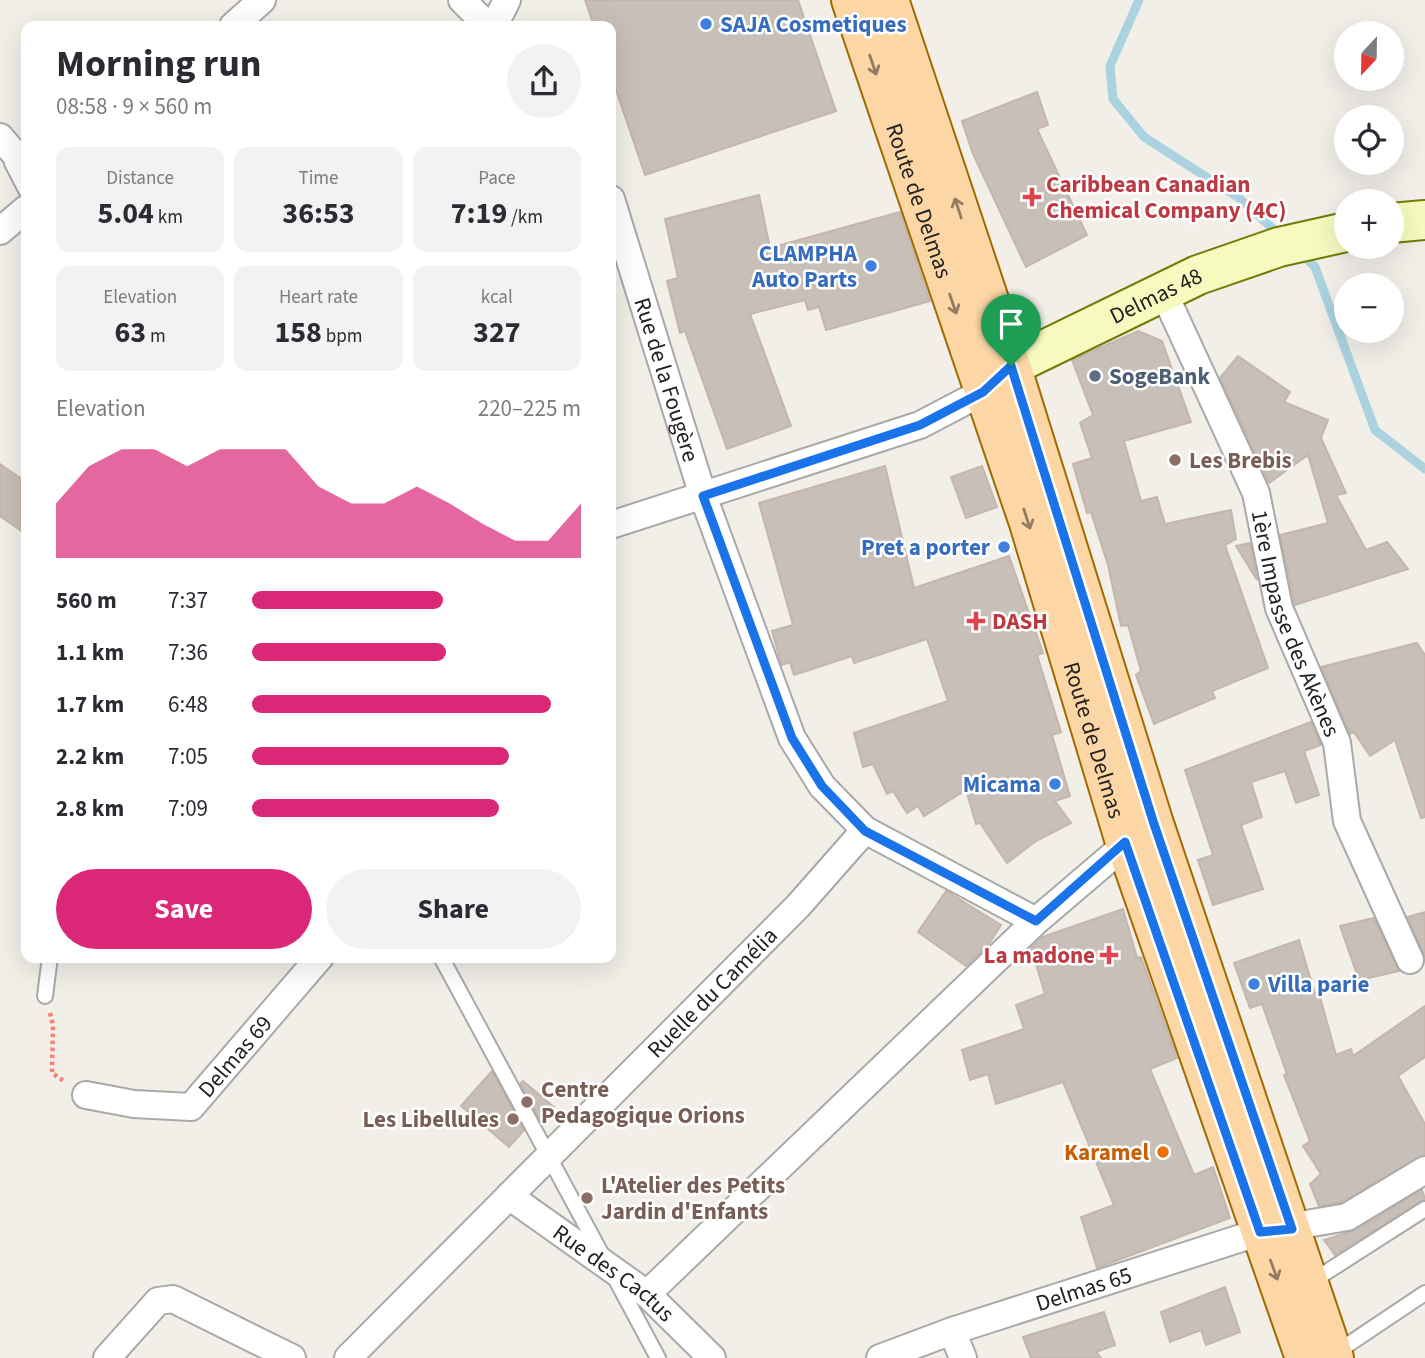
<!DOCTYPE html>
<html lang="en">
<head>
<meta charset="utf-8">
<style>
  body { margin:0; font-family:"Source Sans 3",sans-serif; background:#f2f2f3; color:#2b2b33; height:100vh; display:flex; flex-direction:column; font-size:26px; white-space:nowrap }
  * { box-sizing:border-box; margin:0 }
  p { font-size:23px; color:#7c7c81 }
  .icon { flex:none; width:38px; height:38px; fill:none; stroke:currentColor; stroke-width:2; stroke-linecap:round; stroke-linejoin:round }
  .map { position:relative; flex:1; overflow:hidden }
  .details { position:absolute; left:21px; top:21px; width:595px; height:942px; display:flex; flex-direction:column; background:#fff; border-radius:14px; box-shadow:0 7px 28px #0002 }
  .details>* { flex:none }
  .needle { width:46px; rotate:202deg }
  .tools { position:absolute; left:1334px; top:21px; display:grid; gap:14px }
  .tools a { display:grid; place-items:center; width:70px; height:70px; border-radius:50%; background:#fff; box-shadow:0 7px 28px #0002; font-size:35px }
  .pin { position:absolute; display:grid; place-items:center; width:60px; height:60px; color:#fff; margin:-72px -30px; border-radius:50% 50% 50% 0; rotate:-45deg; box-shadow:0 0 7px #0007 }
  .pin .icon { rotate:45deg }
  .round { display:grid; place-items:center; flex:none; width:74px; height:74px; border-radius:37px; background:#f2f2f3 }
  .head { display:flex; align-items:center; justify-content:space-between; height:119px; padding:0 35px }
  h1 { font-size:38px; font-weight:700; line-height:52px }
  .figures { display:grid; grid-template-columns:repeat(3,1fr); gap:10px; height:119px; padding:7px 35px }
  .figures div { display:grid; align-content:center; border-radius:14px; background:#f2f2f3; text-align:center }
  .figures b { font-size:30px; font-weight:700 }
  .figures small { font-size:19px; font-weight:400 }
  .figures p { font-size:19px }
  .chart { height:196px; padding:14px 35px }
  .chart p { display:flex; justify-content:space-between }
  .chart svg { width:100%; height:126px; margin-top:7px; fill:#db2777; opacity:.7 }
  .cta { display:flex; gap:14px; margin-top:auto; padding:14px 35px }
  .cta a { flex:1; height:80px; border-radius:42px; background:#db2777; color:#fff; font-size:28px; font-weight:700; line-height:80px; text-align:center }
  .cta a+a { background:#f2f2f3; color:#2b2b33 }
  ul { padding:0 35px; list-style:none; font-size:23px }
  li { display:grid; grid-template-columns:112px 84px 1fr; align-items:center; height:52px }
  li i { height:18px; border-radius:9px; background:#db2777 }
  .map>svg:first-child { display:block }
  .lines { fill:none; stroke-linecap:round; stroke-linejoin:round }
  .stream { stroke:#aad3df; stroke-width:9 }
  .building { fill:#c7bfb8; stroke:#c4b6ab; stroke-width:2 }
  .lane-casing { stroke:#a9a9a9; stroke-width:18 }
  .street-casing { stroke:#a9a9a9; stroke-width:30 }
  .secondary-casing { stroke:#707d05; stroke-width:42 }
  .primary-casing { stroke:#a06b00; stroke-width:42 }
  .path { stroke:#fa8072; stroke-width:4.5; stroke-dasharray:3.5 3.5; stroke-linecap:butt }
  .lane { stroke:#fff; stroke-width:14 }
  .street { stroke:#fff; stroke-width:26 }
  .secondary { stroke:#f7fabf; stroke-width:38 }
  .primary { stroke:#fcd6a4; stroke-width:38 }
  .oneway { stroke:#8f7c63 }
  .route-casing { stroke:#fff; stroke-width:14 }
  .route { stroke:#1a73e8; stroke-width:9 }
  .shop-dot { fill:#3f7fe0; stroke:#fff; stroke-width:2.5 }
  .health-dot { fill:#e0444e; stroke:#fff; stroke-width:2.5 }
  .service-dot { fill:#5c6f8a; stroke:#fff; stroke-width:2.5 }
  .education-dot { fill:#8d6e63; stroke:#fff; stroke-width:2.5 }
  .food-dot { fill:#e8710a; stroke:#fff; stroke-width:2.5 }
  .labels { text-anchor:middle; stroke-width:5; stroke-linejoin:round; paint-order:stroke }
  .shop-label { font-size:23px; font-weight:bold; fill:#366cbe; stroke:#fff; text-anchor:end }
  .health-label { font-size:23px; font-weight:bold; fill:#be3a42; stroke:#fff; text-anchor:start }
  .street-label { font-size:23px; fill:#222; stroke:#fff }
  .service-label { font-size:23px; font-weight:bold; fill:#4e5e75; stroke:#fff; text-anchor:start }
  .education-label { font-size:23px; font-weight:bold; fill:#785e54; stroke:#fff; text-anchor:start }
  .food-label { font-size:23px; font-weight:bold; fill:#c56008; stroke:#fff; text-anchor:end }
</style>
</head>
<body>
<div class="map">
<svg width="1425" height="1358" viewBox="0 0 1425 1358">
  <rect width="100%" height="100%" fill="#f2efe9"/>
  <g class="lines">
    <g class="stream">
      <path d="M1139,0L1110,66L1113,99L1144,137L1239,198L1281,236"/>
      <path d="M1299,252L1315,267L1375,430L1425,469"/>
    </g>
  </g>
  <g class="building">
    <path d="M585,0H798L836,111L645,175L611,75V26H594Z"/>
    <path d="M1037,92L1048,125L1037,129L1087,235L1026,267L973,154L962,121Z"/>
    <path d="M759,195L770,248L900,212L930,301L826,330L819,307L808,310L805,300L750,314L791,426L727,449L685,331L680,333L667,281L678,278L665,219Z"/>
    <path d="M1138,331L1162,341L1191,422L1124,441L1141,501L1157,497L1165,524L1231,510L1236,539L1225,545L1268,668L1212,691L1215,698L1154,724L1136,675L1141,671L1128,625L1121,626L1108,565L1091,512L1087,513L1073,464L1092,458L1080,423L1093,415L1072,360Z"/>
    <path d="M1238,356L1290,392L1284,402L1328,420L1321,438L1346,493L1336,495L1366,550L1387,542L1408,569L1295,605L1280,535L1328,523L1308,455L1269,483L1220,378Z"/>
    <path d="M0,464L26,482V534L0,516Z"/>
    <path d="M885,466L914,588L1009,556L1043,653L1037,655L1061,732L1052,735L1070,796L1055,801L1071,823L1036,841L1007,863L980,823L976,824L966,790L924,816L918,806L907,813L893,791L887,794L873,764L863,767L854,733L948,701L927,639L854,663L852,656L794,675L790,662L782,665L779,656L772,631L793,625L759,503Z"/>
    <path d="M982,466L997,507L966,518L951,477Z"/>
    <path d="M1250,543L1257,580L1236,546Z"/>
    <path d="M1417,643L1425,655V817L1421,818L1395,740L1370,756L1354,732L1350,734L1321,667Z"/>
    <path d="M1311,722L1321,745L1304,751L1319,795L1296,803L1285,771L1251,782L1262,817L1241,825L1263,889L1213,905L1198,860L1213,855L1185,770Z"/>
    <path d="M946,891L1001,925L988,945L966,966L918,932Z"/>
    <path d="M1123,909L1137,958L1141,957L1177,1058L1150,1069L1194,1175L1213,1167L1230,1218L1097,1268L1081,1217L1114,1205L1063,1082L996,1104L988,1074L970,1080L962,1050L1024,1029L1016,1005L1045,994L1031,948L1042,937Z"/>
    <path d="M1425,912V957L1408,917Z"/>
    <path d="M1374,918L1399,971L1359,980L1340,926Z"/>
    <path d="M1299,940L1315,994L1319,993L1336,1055L1351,1049L1353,1056L1425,1006V1057L1398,1076L1425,1124V1154L1341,1202L1319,1206L1310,1184L1321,1174L1303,1146L1310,1141L1284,1075L1287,1074L1262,1004L1250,1008L1234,963Z"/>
    <path d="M492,1071L524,1130L509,1147L461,1106Z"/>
    <path d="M523,1081L554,1107L541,1122L520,1084Z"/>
    <path d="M1422,1190L1425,1199L1335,1255L1324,1240L1355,1230Z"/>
    <path d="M1225,1287L1240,1332L1206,1345L1201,1330L1170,1342L1161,1312Z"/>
    <path d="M1104,1312L1115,1345L1096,1352L1101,1358H1031L1023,1337Z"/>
  </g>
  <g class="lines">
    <g class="lane-casing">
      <g id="lane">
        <path d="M12,163L26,190"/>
        <path d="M441,957L602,1255"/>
        <path d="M45,996L50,957"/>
        <path d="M614,1276L658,1358"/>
        <path d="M1311,1282L1425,1209"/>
        <path d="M1334,1354L1425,1293"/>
      </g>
    </g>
    <g class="street-casing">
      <g id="street">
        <path d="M462,0L488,26"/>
        <path d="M233,26L262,0"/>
        <path d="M494,26L507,0"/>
        <path d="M0,137L26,167"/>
        <path id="s1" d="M611,199L703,496L792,738L822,786L865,830L1036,921"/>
        <path d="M0,231L26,209"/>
        <path id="s2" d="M1163,291L1256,493L1279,608L1337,743L1347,821L1410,960"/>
        <path d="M611,525L920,425L983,392"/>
        <path id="s3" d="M86,1095L134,1104L191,1107L320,957"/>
        <path id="s4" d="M509,1196L647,1294L712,1358"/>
        <path d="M647,1294L1036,921L1138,834"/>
        <path d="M952,1331L963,1358"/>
        <path d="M107,1358L158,1301L173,1299L292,1358"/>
        <path id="s5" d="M348,1358L798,906L865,830"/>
        <path id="s6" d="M880,1358L952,1331L1260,1232L1347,1217L1425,1170"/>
      </g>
    </g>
    <g class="secondary-casing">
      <g id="secondary">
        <path d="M1391,223L1425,220"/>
        <path id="s7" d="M988,387L1011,366L1198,275L1279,247L1346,232"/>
      </g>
    </g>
    <g class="primary-casing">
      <g id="primary">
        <path id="s8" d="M851,0L1029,523L1125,842L1305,1358"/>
        <path d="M889,0L1011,366L1154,824L1334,1358"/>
      </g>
    </g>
    <path class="path" d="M50,1013L53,1025L52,1073L64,1081"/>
    <use href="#lane" class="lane"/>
    <use href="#street" class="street"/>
    <use href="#secondary" class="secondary"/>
    <use href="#primary" class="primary"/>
  </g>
  <defs><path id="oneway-shaft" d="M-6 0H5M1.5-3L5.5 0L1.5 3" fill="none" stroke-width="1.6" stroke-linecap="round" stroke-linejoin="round" transform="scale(1.75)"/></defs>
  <g class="oneway">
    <use href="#oneway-shaft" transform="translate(873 65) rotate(71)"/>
    <use href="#oneway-shaft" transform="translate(958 208) rotate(-108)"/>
    <use href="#oneway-shaft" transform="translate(953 304) rotate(71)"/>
    <use href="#oneway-shaft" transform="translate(1027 519) rotate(72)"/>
    <use href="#oneway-shaft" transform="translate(1274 1270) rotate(70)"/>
  </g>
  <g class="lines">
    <g class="route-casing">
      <path id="route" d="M1011,366L1154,824L1292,1229L1260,1232L1125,842L1036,921L865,831L822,786L792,738L703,496L920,425L983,392Z"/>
    </g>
    <use href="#route" class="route"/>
  </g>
  <g class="shop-dot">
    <circle cx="706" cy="24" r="7"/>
    <circle cx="871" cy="266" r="7"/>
    <circle cx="1004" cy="547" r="7"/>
    <circle cx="1055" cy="784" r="7"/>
    <circle cx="1254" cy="984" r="7"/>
  </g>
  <g class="health-dot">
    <path d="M1028.5 186.5h7v7h7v7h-7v7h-7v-7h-7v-7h7z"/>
    <path d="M972.5 610.5h7v7h7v7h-7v7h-7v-7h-7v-7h7z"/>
    <path d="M1105.5 944.5h7v7h7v7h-7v7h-7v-7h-7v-7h7z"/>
  </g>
  <circle class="service-dot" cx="1095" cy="376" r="7"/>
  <g class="education-dot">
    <circle cx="1175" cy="460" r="7"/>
    <circle cx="527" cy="1102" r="7"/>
    <circle cx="513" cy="1119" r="7"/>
    <circle cx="587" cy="1198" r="7"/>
  </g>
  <circle class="food-dot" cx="1163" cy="1152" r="7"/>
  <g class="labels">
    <g class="shop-label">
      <text x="720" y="32" text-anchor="start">SAJA Cosmetiques</text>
      <text x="857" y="261">CLAMPHA<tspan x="857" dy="26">Auto Parts</tspan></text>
      <text x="990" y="555">Pret a porter</text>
      <text x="1041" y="792">Micama</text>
      <text x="1268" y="992" text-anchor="start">Villa parie</text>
    </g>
    <g class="health-label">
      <text x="1046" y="192">Caribbean Canadian<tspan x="1046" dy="26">Chemical Company (4C)</tspan></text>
      <text x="992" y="629">DASH</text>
      <text x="1095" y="963" text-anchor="end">La madone</text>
    </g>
    <g class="street-label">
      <text dy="8" stroke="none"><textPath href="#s8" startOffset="212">Route de Delmas</textPath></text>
      <text dy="8" stroke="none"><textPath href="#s7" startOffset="192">Delmas 48</textPath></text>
      <text dy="8" stroke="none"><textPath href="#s1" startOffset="189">Rue de la Fougère</textPath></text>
      <text dy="8" stroke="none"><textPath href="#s2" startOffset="359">1ère Impasse des Akènes</textPath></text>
      <text dy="8" stroke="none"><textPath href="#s8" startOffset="779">Route de Delmas</textPath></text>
      <text dy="8" stroke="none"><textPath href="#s5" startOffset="516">Ruelle du Camélia</textPath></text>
      <text dy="8" stroke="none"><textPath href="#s3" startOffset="173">Delmas 69</textPath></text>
      <text dy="8" stroke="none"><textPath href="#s4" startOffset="130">Rue des Cactus</textPath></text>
      <text dy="8" stroke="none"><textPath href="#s6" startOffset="215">Delmas 65</textPath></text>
    </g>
    <g class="service-label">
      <text x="1109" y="384">SogeBank</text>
    </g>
    <g class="education-label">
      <text x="1189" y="468">Les Brebis</text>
      <text x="541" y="1097">Centre<tspan x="541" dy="26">Pedagogique Orions</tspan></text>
      <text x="499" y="1127" text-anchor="end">Les Libellules</text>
      <text x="601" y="1193">L'Atelier des Petits<tspan x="601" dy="26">Jardin d'Enfants</tspan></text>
    </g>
    <g class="food-label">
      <text x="1149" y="1160">Karamel</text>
    </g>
  </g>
</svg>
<div class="tools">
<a><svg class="needle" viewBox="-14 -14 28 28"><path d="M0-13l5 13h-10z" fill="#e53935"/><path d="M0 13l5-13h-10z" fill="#7c7c81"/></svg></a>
<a><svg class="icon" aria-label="locate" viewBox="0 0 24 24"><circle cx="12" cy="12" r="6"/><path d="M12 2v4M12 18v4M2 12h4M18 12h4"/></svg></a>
<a>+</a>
<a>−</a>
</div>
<div class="pin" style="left:1011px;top:366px;background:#1e9e55"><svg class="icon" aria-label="arrive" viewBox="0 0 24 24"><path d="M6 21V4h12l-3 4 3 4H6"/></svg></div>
<section class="details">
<div class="head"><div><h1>Morning run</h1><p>08:58 · 9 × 560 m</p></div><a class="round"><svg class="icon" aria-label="share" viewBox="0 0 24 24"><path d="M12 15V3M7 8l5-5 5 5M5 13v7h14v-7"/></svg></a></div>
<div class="figures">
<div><p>Distance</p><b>5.04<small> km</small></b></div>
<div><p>Time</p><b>36:53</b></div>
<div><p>Pace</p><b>7:19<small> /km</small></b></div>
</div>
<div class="figures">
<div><p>Elevation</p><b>63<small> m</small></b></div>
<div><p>Heart rate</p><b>158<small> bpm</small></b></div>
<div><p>kcal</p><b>327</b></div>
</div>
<div class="chart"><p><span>Elevation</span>220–225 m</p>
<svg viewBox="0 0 160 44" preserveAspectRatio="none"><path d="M0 44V25L10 12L20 6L30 6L40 12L50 6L60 6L70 6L80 19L90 25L100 25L110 19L120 25L130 32L140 38L150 38L160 25V44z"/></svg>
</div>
<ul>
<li><b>560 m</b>7:37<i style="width:58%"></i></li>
<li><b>1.1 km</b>7:36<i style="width:59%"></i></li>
<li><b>1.7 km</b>6:48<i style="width:91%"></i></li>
<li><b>2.2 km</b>7:05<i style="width:78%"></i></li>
<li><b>2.8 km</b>7:09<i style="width:75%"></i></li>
</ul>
<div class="cta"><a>Save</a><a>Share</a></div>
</section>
</div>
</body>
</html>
